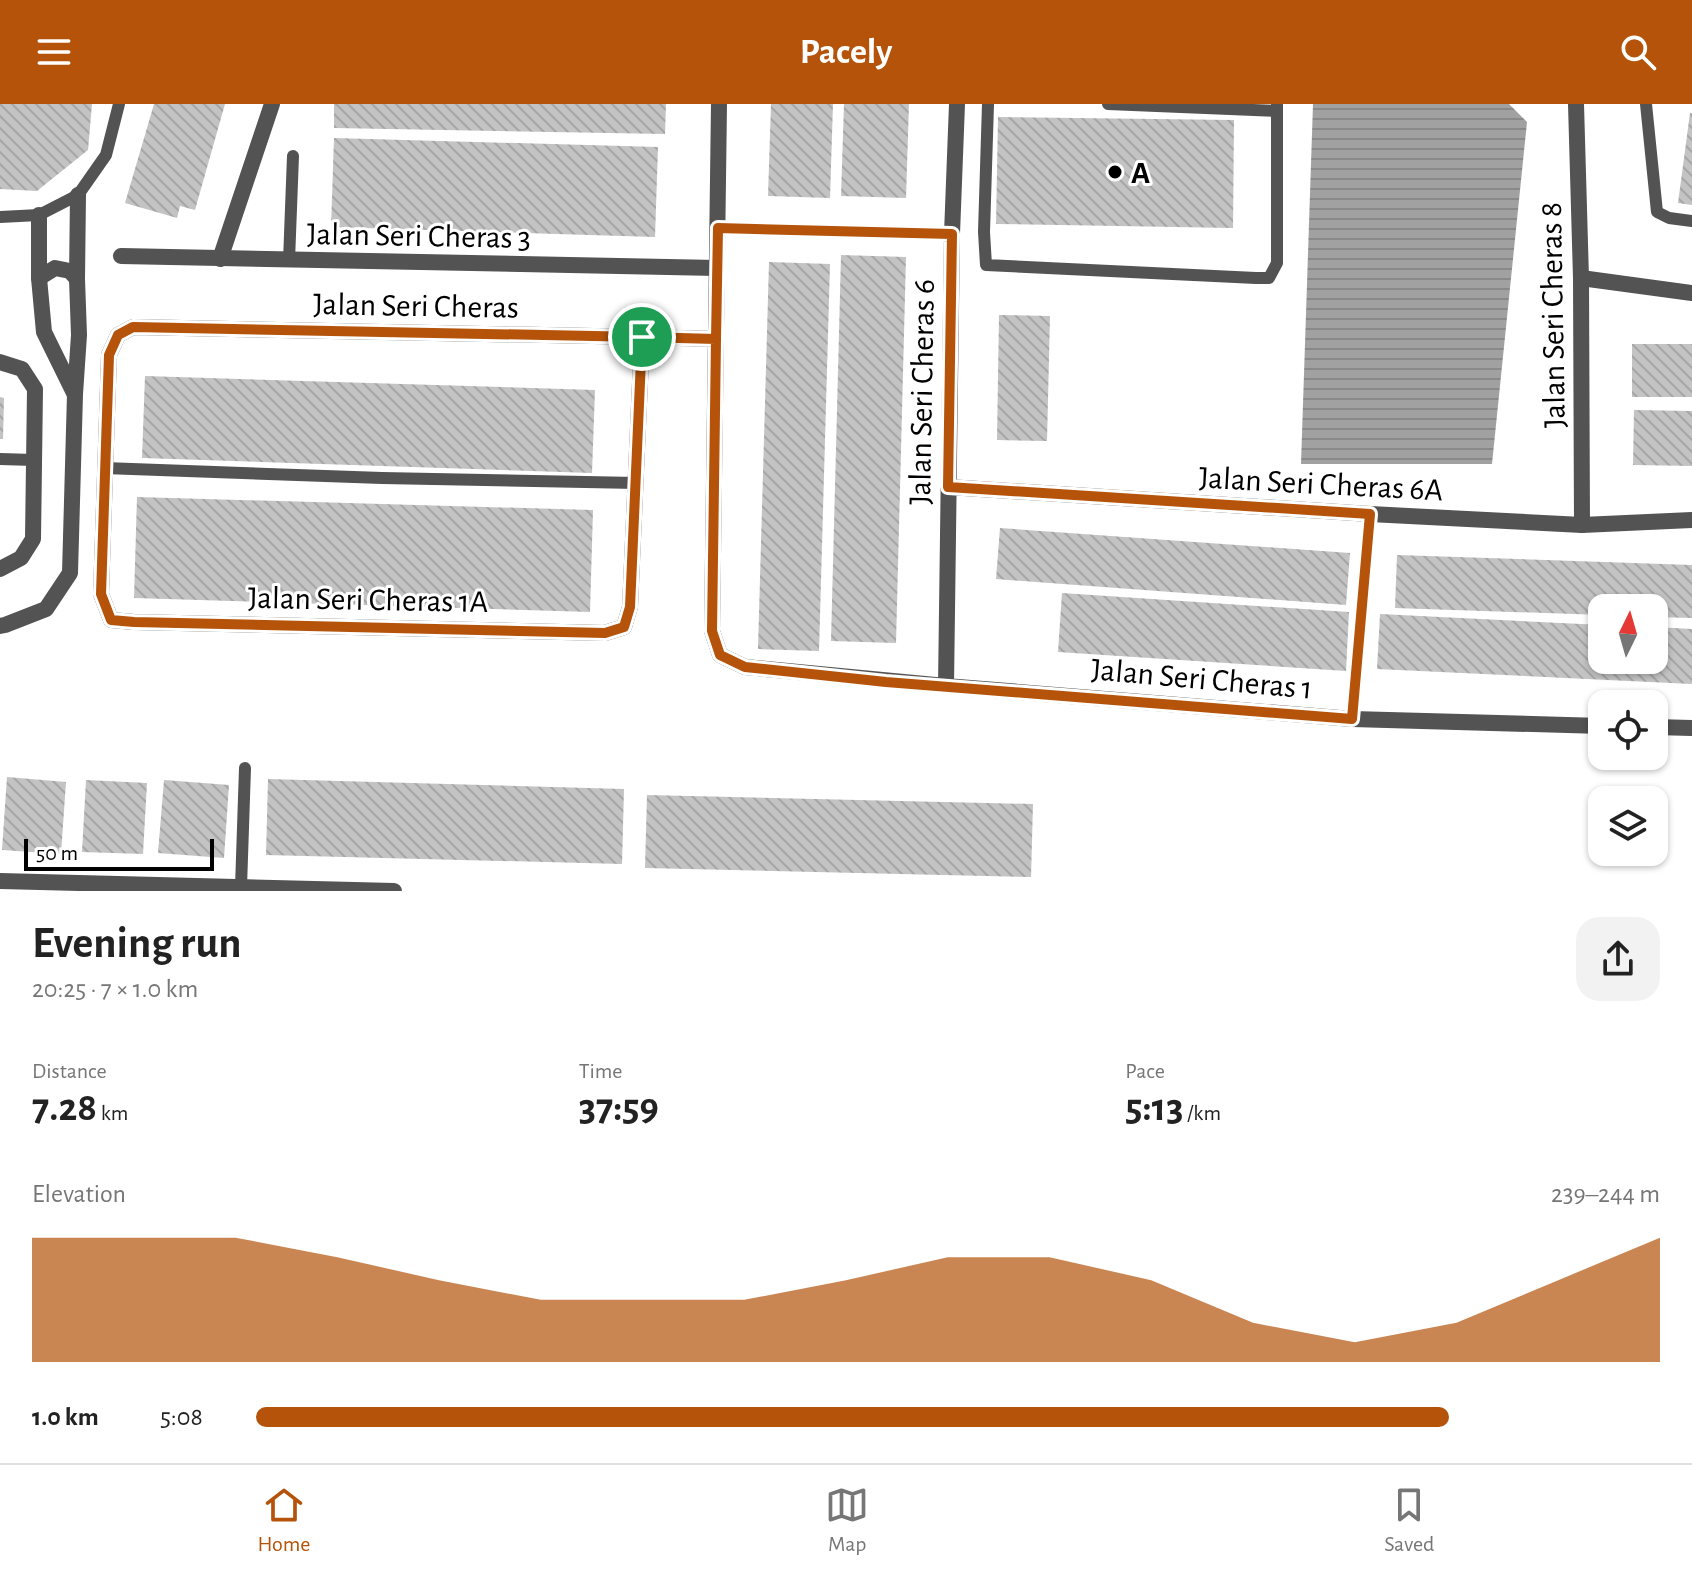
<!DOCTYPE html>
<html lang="en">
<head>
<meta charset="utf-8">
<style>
  body { margin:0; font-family:"Alegreya Sans",sans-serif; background:#f2f2f2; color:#222; height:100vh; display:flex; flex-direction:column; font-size:30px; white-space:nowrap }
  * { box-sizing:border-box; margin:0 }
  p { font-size:26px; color:#767676 }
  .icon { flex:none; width:44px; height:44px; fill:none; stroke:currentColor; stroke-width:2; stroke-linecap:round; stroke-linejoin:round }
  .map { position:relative; height:787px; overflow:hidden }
  .sheet { display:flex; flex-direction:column; background:#fff; flex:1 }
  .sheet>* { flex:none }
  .needle { width:52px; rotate:5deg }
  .fabs { position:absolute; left:1588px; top:490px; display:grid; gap:16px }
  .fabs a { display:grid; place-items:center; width:80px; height:80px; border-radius:16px; background:#fff; box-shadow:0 2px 6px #0004; font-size:40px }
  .scale { position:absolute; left:24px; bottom:20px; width:190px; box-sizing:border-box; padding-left:8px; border:4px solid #000; border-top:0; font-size:22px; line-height:28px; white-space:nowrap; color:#000; -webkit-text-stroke:6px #fff; paint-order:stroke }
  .pin { position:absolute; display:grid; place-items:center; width:68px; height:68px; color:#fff; margin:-34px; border:4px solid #fff; border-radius:50%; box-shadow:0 2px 8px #0007 }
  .round { display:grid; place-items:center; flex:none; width:84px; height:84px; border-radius:24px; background:#f2f2f2 }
  .headline { display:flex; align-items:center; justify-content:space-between; height:136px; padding:0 32px }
  h1 { font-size:44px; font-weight:600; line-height:60px }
  .stats { display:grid; grid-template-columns:repeat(3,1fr); gap:12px; height:136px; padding:8px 32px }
  .stats div { display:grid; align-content:center }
  .stats b { font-size:40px; font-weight:600 }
  .stats small { font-size:22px; font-weight:400 }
  .stats p { font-size:22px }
  .chart { height:224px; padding:16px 32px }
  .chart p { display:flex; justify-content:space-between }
  .chart svg { width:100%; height:144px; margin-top:8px; fill:#b45309; opacity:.7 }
  ul { padding:0 32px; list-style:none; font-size:26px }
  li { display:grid; grid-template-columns:128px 96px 1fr; align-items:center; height:60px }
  li i { height:20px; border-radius:10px; background:#b45309 }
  header { display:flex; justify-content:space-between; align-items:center; height:104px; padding:0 32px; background:#b45309; color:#fff; font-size:36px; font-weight:600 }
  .tabs { display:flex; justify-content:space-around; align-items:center; height:112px; border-top:2px solid #e0e0e0; background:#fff; font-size:22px; color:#767676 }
  .tabs a { display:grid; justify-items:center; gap:4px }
  .tabs .current { color:#b45309 }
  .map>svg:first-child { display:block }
  .water { fill:url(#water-rules) }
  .building { fill:url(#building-back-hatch) }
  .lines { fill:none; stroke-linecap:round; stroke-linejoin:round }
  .lane { stroke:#535353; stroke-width:12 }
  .street { stroke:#535353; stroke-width:16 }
  .route-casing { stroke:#fff; stroke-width:16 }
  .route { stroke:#b45309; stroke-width:10 }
  .poi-dot { fill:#000; stroke:#fff; stroke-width:3 }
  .labels { text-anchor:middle; stroke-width:6; stroke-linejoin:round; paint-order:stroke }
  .poi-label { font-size:32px; font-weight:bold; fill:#000; stroke:#fff; text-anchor:start }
  .street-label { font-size:32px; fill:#000; stroke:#fff }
</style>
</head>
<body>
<header><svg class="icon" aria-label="menu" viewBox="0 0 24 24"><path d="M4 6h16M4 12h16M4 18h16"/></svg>Pacely<svg class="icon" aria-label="search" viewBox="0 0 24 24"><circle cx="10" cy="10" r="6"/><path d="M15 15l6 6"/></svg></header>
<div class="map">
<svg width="1692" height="787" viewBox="0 0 1692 787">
  <defs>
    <pattern id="water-rules" width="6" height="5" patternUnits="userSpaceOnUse" patternTransform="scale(2)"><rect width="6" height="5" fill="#a1a1a1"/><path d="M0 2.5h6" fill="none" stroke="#898989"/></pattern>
    <pattern id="building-back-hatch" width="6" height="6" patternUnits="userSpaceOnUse" patternTransform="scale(2)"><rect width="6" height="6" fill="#c3c3c3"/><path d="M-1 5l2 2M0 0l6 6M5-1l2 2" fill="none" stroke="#a6a6a6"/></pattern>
  </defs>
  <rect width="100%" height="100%" fill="#fff"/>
  <path class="water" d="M1313,0H1509L1527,18L1492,360H1301Z"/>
  <g class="building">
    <path d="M0,0H92L88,46L37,87L0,85Z"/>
    <path d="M154,0H225L195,106L180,102L177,114L125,99Z"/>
    <path d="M334,0H666L665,30L334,24Z"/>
    <path d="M771,0H833L830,94L768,92Z"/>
    <path d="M844,0H909L906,94L841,92Z"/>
    <path d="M1690,9H1692V101L1678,99Z"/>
    <path d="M998,13L1234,16L1233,124L996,120Z"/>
    <path d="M334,34L658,43L655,133L331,123Z"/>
    <path d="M841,151L906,153L896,539L831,537Z"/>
    <path d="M769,158L830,160L819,547L758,545Z"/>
    <path d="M999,211L1050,212L1047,337L997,336Z"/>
    <rect x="1632" y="240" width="60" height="53"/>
    <path d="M145,272L595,286L592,369L142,354Z"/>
    <path d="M0,293L4,294L3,335H0Z"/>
    <path d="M1634,306L1692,307V362L1633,361Z"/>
    <path d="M137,393L593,406L590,508L134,494Z"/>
    <path d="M1000,424L1350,449L1346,501L996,475Z"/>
    <path d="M1397,451L1692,461V514L1654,513V504H1602V511L1395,504Z"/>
    <path d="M1062,489L1349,508L1346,567L1058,548Z"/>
    <path d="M1380,510L1602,521V556H1654V523L1692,525V580L1377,565Z"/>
    <path d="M7,673L66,678L61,750L2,746Z"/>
    <path d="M268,675L624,685L622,760L266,751Z"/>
    <path d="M86,676L147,679L143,750L82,748Z"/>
    <path d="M164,676L229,681L224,754L158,749Z"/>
    <path d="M647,691L1033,700L1031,773L645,764Z"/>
  </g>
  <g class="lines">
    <g class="lane">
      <path d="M988,0L984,128L986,161L1256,174H1269L1277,159V0"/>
      <path d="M1108,0L1277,7"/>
      <path d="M1646,0L1657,108L1669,114L1692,117"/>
      <path d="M0,113L39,111L78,91L106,51L119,0"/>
      <path d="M718,124L952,130"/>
      <path d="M289,157L293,52"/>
      <path d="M0,355L34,356"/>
      <path d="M104,364L382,374L637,379"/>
      <path d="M1352,615L1370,410"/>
      <path d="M241,783L245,664"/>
    </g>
    <g class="street">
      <path d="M719,0L712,527L720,551L745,563L946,582"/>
      <path d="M957,0L952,130L946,582L1352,615L1602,622"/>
      <path d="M1576,0L1581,174L1582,421"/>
      <path d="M39,111V174L44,228L74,289"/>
      <path d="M121,152L717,164"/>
      <path d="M220,155L272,0"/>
      <path d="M39,174L55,164L70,167L77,175"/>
      <path d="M1581,174L1692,189"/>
      <path d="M642,233L630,503L624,523L605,529L134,518L111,516L101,490L109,251L118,231L133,223L642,233L716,235"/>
      <path d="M0,258L22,265L35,285L33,435L21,454L0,465"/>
      <path d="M948,383L1370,410L1582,421L1692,416"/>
      <path d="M0,522L5,521L46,505L70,469L75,290L79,231L77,175L78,91"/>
      <path d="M1654,623L1692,624"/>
      <path d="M0,777L394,787"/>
    </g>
  </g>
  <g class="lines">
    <g class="route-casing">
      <path id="route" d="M642,233L630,503L624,523L605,529L134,518L111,516L101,490L109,251L118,231L133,223L642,233L716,235L712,527L720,551L745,563L886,578L1352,615L1370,410L948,383L952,130L718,124L716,235L642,233"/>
    </g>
    <use href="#route" class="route"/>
  </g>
  <circle class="poi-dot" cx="1115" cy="68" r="8"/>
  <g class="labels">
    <g class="poi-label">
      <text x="1131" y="79">A</text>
    </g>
    <g class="street-label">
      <text transform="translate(419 131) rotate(1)" y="11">Jalan Seri Cheras 3</text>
      <text transform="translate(416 201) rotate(1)" y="11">Jalan Seri Cheras</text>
      <text transform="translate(1552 211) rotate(-91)" y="11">Jalan Seri Cheras 8</text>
      <text transform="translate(921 288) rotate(-89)" y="11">Jalan Seri Cheras 6</text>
      <text transform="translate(1321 379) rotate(3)" y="11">Jalan Seri Cheras 6A</text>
      <text transform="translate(368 495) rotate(1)" y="11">Jalan Seri Cheras 1A</text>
      <text transform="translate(1202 574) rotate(5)" y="11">Jalan Seri Cheras 1</text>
    </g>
  </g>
</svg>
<div class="fabs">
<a><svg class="needle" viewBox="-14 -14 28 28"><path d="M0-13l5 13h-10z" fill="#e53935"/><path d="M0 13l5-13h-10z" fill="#767676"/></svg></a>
<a><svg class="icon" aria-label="locate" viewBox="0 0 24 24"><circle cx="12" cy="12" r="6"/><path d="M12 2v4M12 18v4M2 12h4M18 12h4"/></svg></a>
<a><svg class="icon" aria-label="layers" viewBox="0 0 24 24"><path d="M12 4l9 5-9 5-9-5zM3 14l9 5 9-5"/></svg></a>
</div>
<div class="scale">50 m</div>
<div class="pin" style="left:642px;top:233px;background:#1e9e55"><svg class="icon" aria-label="arrive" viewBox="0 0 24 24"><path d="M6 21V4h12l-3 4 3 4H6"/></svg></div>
</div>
<section class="sheet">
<div class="headline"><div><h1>Evening run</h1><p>20:25 · 7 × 1.0 km</p></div><a class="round"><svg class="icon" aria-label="share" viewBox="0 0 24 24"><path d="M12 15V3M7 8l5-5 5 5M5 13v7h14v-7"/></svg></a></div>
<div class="stats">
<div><p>Distance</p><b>7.28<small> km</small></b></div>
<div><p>Time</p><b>37:59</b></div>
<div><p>Pace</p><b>5:13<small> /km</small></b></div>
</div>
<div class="chart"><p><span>Elevation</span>239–244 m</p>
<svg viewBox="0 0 160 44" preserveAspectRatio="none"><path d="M0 44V6L10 6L20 6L30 12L40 19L50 25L60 25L70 25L80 19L90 12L100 12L110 19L120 32L130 38L140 32L150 19L160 6V44z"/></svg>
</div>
<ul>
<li><b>1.0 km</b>5:08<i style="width:85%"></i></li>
</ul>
</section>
<nav class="tabs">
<a class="current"><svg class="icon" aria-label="home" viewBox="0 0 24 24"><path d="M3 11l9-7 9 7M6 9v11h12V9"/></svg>Home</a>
<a><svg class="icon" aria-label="map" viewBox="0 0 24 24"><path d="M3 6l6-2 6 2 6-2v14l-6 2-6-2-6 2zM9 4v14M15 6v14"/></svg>Map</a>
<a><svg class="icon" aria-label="saved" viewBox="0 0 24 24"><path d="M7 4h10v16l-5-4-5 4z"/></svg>Saved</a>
</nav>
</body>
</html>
